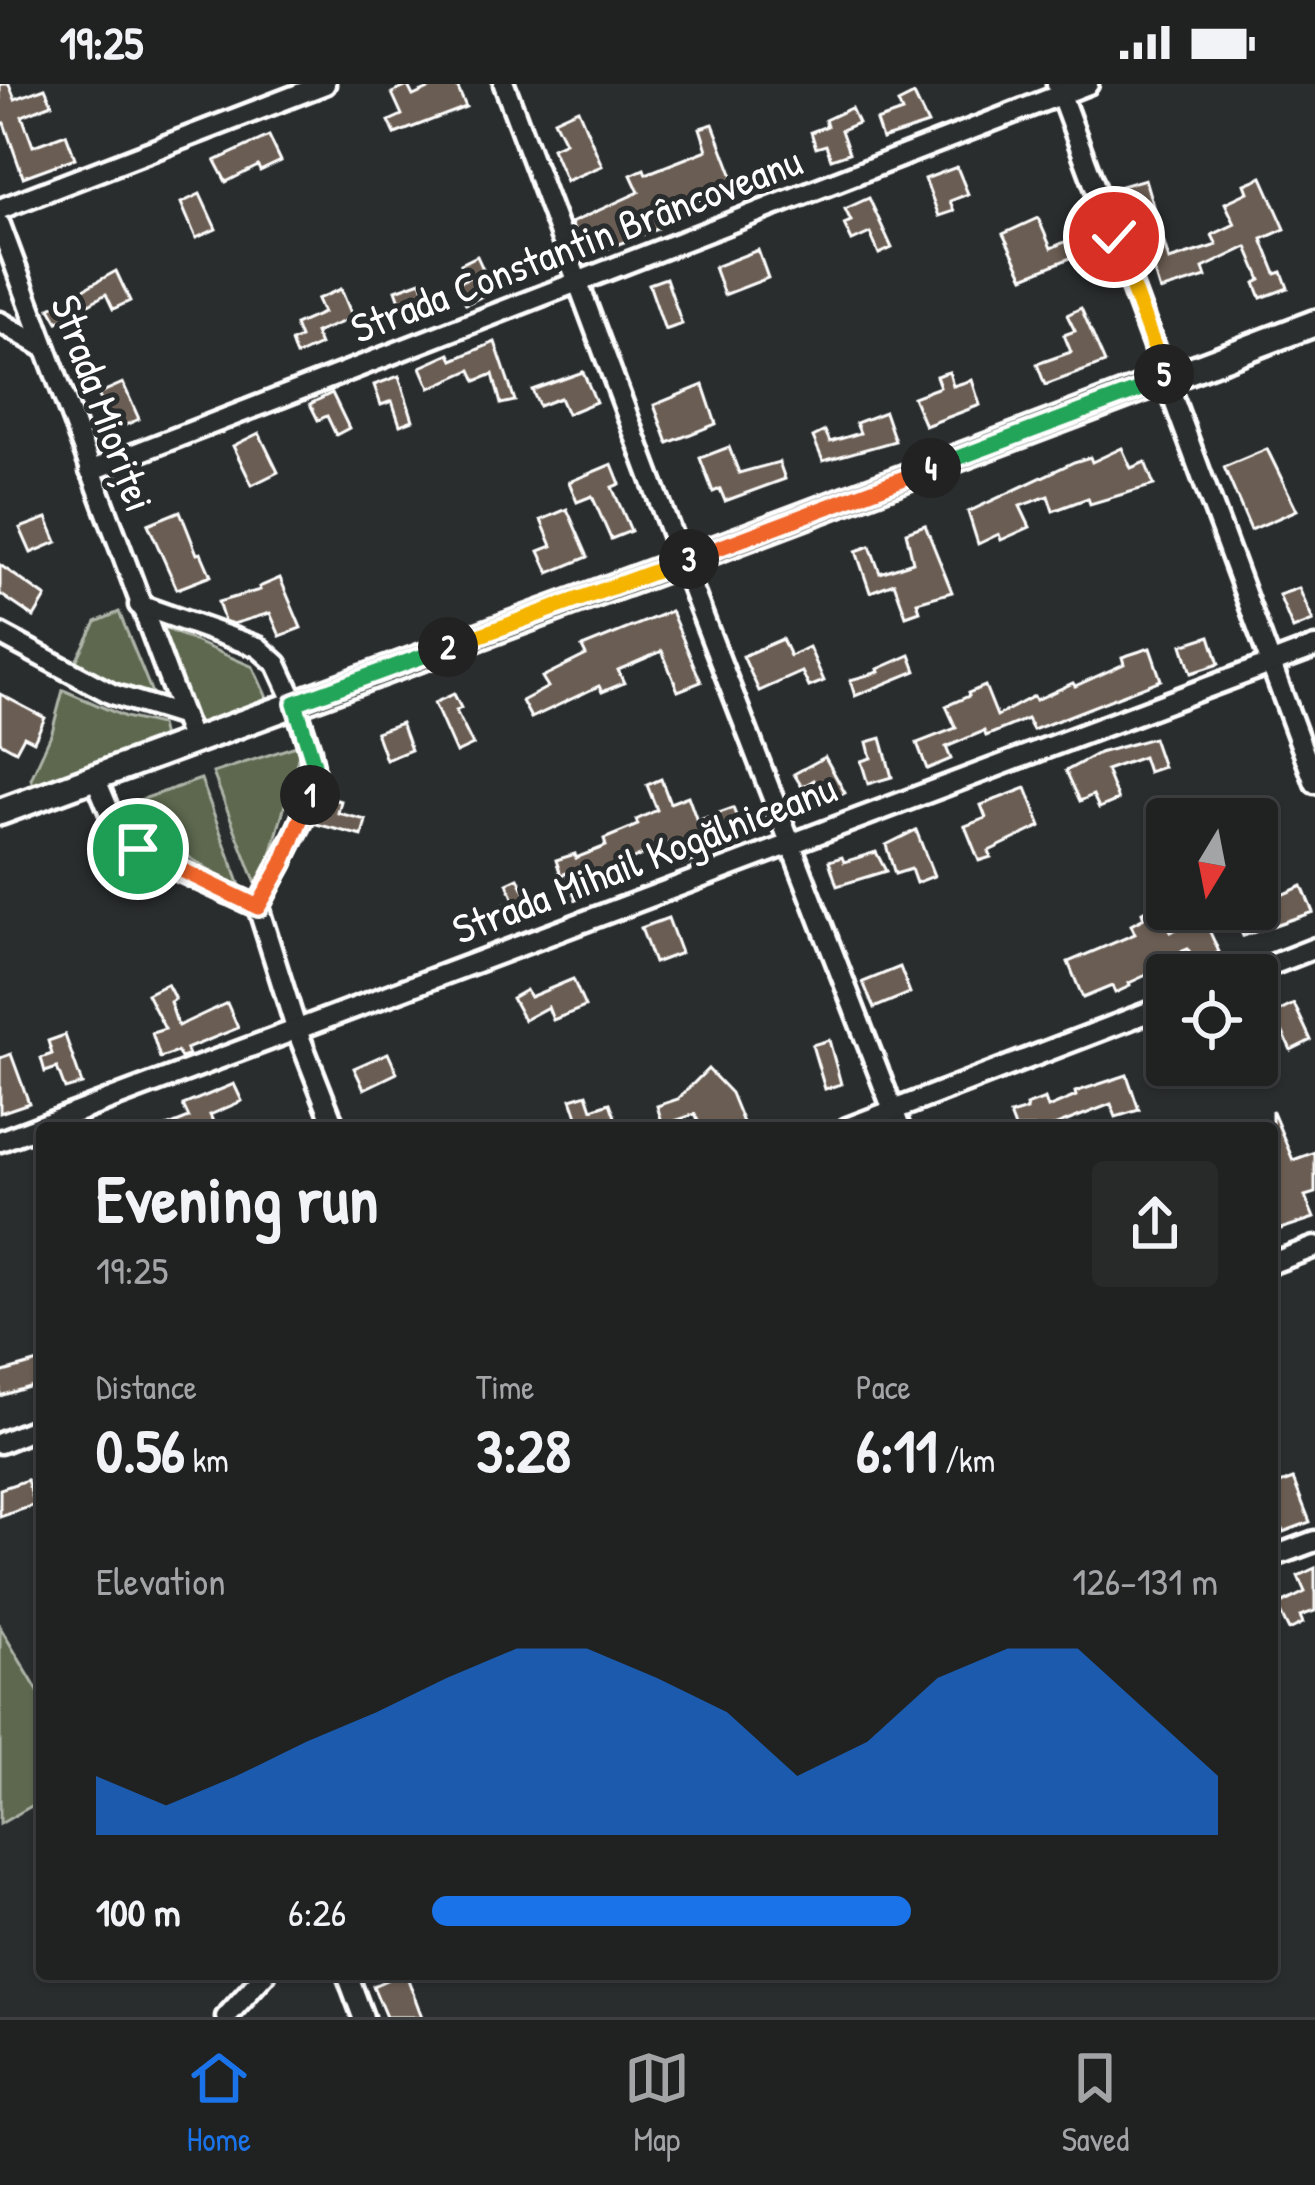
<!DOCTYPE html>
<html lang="en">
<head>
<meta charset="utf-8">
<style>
  body { margin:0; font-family:"Patrick Hand",sans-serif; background:#282a2a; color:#f1f3f6; height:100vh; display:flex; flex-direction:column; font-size:45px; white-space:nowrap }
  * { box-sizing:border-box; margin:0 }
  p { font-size:39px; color:#a2a4a5 }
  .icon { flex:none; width:66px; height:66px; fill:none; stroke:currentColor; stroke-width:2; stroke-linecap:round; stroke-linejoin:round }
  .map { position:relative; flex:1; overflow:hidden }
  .drawer { position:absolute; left:36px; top:1038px; width:1242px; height:858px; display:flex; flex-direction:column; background:#202222; border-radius:12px; box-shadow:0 3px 9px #0004,0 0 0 3px #3d3f40 }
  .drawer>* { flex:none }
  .needle { width:78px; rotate:190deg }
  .buttons { position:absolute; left:1146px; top:714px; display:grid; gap:24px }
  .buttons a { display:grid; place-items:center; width:132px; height:132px; border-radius:12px; background:#202222; box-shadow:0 3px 9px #0004,0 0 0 3px #3d3f40; font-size:60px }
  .pin { position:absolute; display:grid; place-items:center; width:102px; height:102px; color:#fff; margin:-51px; border:6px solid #fff; border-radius:50%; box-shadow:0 3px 12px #0007 }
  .km { position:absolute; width:60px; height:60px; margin:-30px; border-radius:50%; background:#222; color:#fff; font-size:33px; line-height:60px; text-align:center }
  .round { display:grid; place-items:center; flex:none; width:126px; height:126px; border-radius:12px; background:#282a2a }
  .overview { display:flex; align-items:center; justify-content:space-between; height:204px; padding:0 60px }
  h1 { font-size:66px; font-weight:800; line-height:90px }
  .stats { display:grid; grid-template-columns:repeat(3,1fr); gap:18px; height:204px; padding:12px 60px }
  .stats div { display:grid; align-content:center }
  .stats b { font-size:60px; font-weight:800 }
  .stats small { font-size:33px; font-weight:400 }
  .stats p { font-size:33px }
  .chart { height:336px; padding:24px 60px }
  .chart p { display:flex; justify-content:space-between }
  .chart svg { width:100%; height:216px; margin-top:12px; fill:#1a73e8; opacity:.7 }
  ul { padding:0 60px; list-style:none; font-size:39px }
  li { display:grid; grid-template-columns:192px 144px 1fr; align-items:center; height:90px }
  li i { height:30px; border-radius:15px; background:#1a73e8 }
  .status { display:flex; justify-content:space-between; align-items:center; height:84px; padding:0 60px; background:#202222; direction:ltr }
  .status svg { height:33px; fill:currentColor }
  .menu { display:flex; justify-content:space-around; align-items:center; height:168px; border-top:3px solid #3d3f40; background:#202222; font-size:33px; color:#a2a4a5 }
  .menu a { display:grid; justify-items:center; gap:6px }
  .menu .current { color:#1a73e8 }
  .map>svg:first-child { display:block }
  .green { fill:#5d6850; stroke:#aeb4a8; stroke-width:3 }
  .building { fill:#6b5d52; stroke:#fff; stroke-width:3 }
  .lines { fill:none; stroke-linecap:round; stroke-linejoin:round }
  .minor-casing { stroke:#fff; stroke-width:27 }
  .major-casing { stroke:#fff; stroke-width:33 }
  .minor { stroke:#2a2d2e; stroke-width:18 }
  .major { stroke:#2a2d2e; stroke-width:24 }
  .split-1-casing { stroke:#fff; stroke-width:24 }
  .split-2-casing { stroke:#fff; stroke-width:24 }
  .split-3-casing { stroke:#fff; stroke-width:24 }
  .split-4-casing { stroke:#fff; stroke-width:24 }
  .split-5-casing { stroke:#fff; stroke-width:24 }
  .split-6-casing { stroke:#fff; stroke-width:24 }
  .split-1 { stroke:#f0652b; stroke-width:15 }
  .split-2 { stroke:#22a559; stroke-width:15 }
  .split-3 { stroke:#f5b400; stroke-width:15 }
  .split-4 { stroke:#f0652b; stroke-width:15 }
  .split-5 { stroke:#22a559; stroke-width:15 }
  .split-6 { stroke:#f5b400; stroke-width:15 }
  .labels { text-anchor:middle; stroke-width:10; stroke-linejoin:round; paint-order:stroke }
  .street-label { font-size:42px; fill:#fff; stroke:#2a2d2e }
</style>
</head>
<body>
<div class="status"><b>19:25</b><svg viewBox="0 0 49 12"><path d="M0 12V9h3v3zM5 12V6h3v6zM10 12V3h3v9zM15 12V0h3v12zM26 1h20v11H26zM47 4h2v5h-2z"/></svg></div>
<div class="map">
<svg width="1315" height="1933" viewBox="0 0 1315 1933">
  <rect width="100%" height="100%" fill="#2a2d2e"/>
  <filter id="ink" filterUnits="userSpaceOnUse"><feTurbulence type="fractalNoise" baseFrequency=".00833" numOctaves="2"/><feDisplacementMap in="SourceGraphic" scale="24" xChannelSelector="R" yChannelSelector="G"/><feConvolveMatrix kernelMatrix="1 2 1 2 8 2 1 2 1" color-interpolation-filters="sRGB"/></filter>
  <g filter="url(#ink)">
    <g class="green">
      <path d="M119,528L156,619L70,589L96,538Z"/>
      <path d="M155,540L253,583L267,614L191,644Z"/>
      <path d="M63,606L125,633L160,641L163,654L34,702L31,695L52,648Z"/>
      <path d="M302,660L260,810L213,689Z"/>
      <path d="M201,695L242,807L114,725Z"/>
      <path d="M0,1543L42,1614V1716L0,1740Z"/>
    </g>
    <g class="building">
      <path d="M0,0H9L15,15L45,4L52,20L22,32L33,62L66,50L75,74L23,93L4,39L0,40Z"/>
      <path d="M440,0H456L466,23L395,50L389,37L402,31L392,9L408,2L413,12Z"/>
      <path d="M914,11L928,40L882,55L876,37L902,28L898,19Z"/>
      <path d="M851,24L858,39L841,46L849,69L831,75L826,61L816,64L811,48L827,42L825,36Z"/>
      <path d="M578,25L602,82L566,97L552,64L565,58L554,36Z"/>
      <path d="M713,40L737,103L678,124L681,131L655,146L585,173L571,139L639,108L631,91L644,85L646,90L707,66L700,44Z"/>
      <path d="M269,52L281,77L260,87L258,82L226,98L215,77Z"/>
      <path d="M957,83L968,110L950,117L954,127L939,132L925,95Z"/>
      <path d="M1262,93L1285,145L1262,155L1276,190L1282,188L1288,204L1261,214L1255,199L1261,196L1247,163L1203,184L1206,193L1160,207L1149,172L1144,174L1131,136L1124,138L1114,104L1145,95L1169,176L1217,161L1212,151L1235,140L1225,119L1248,108L1245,100Z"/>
      <path d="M200,110L216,145L196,154L181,119Z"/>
      <path d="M869,114L892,164L879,170L870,149L852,157L844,140L851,137L845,125Z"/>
      <path d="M1038,134L1051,164L1067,157L1073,173L1024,193L1003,150Z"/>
      <path d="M758,166L768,194L724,211L714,183Z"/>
      <path d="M477,172L493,207L466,220L456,199L468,194L461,180Z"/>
      <path d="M116,187L130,217L113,225L106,210L58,238L50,224Z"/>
      <path d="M666,194L682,240L665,246L649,200Z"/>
      <path d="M421,197L431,225L406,234L396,206Z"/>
      <path d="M341,205L353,234L315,249L320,261L296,272L291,258L300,254L295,241L323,229L317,215Z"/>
      <path d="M1081,224L1105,279L1045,301L1037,280L1071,268L1064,251L1075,247L1067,231Z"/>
      <path d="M495,258L515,317L501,320L493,290L476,297L471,286L430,304L421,283L450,270L453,276Z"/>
      <path d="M583,288L596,318L567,330L560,314L539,322L532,306Z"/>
      <path d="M949,288L953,302L972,296L980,321L925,342L913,313L940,303L936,292Z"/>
      <path d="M399,292L413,336L400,341L392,317L381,321L374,301Z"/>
      <path d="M123,299L139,335L114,346L98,310Z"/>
      <path d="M703,301L716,340L668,359L654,321Z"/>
      <path d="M332,309L349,344L336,351L327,332L318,336L310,320Z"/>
      <path d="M885,328L895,357L823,377L813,353L825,347L830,358L860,349L856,339Z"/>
      <path d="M259,349L278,388L252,401L233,362Z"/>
      <path d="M729,363L739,389L779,378L785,395L725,417L720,405L713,408L700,374Z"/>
      <path d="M1122,364L1131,384L1145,378L1154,401L1090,420L1088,414L1053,427L1048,412L1020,422L1030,443L1001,456L999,450L978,460L968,428L1074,378L1090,373L1092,378Z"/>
      <path d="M1267,365L1297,426L1251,446L1224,383Z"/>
      <path d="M612,380L620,400L612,403L631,447L611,455L592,412L577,418L569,398Z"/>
      <path d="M567,425L588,473L549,489L539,467L552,462L541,436Z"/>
      <path d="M180,427L197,470L201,469L211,492L177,505L148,440Z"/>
      <path d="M47,434L57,458L31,469L20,444Z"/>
      <path d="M925,441L952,508L917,518L920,527L906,532L894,499L870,508L856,467L870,462L880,489L913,478L906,448Z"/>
      <path d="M0,481L46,513L34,533L0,510Z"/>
      <path d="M280,494L301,544L280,552L270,529L233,540L224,537L218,518L260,506L259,503Z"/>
      <path d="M1299,504L1313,537L1293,545L1279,511Z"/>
      <path d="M671,527L701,598L678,607L662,567L618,586L624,599L602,608L599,602L531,634L522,617L548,603L542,593L586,571L582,563Z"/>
      <path d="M1210,552L1219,580L1191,589L1182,561Z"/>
      <path d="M782,555L790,572L809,563L824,597L809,603L802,588L759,607L743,572Z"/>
      <path d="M1150,564L1161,596L1033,646L1027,635L986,652L984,647L946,663L951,675L927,685L917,659L956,644L946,622L969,612L968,609L985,602L997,632L1034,612L1036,616L1073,599L1075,602L1124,580L1122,573Z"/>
      <path d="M910,571L916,587L855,612L850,596L879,588L878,585Z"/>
      <path d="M0,610L45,634L34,657L24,652L16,667L0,658Z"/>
      <path d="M454,610L461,624L456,627L473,661L456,669L434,619Z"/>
      <path d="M401,639L411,666L386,676L376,648Z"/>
      <path d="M881,654L892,693L868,700L861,677L871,674L867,658Z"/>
      <path d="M1153,654L1163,683L1148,688L1143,673L1106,686L1118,716L1099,724L1093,711L1080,717L1066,687L1099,669Z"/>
      <path d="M825,673L845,709L826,719L814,696L802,703L794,690Z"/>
      <path d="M661,695L670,719L688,712L697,737L733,724L742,747L701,762L705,773L682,781L673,757L629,777L636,791L576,816L567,789L561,791L556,776L575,770L576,774L606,762L604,755L638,741L636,736L657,726L647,701Z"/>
      <path d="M1026,704L1041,742L989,767L991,773L979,777L965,742L986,734L981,721Z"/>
      <path d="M323,713L341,717L338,729L366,736L362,752L316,740Z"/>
      <path d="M916,746L934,792L916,799L911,785L895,790L886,761Z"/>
      <path d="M876,768L886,787L837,802L829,777L842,773L844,778Z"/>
      <path d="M518,794L536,829L512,841L502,822L514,816L507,799Z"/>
      <path d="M1302,802L1313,828L1243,852L1236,835L1274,820L1272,815Z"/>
      <path d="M1159,821L1170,848L1203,833L1219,868L1195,879L1188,865L1153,879L1157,886L1129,899L1130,902L1115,909L1112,902L1083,914L1068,878L1135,850L1131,841L1144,834L1142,828Z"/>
      <path d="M668,834L681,869L654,879L641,844Z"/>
      <path d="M900,883L910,909L874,924L863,898Z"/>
      <path d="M573,895L585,923L553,936L548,923L524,936L512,914L526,906L530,913Z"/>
      <path d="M167,900L175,915L170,918L178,942L227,919L238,944L186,965L189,971L181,974L177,968L160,974L152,949L165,945L147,910Z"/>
      <path d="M1294,920L1311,956L1291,966L1274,930Z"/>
      <path d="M65,951L82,1000L65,1005L57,984L45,988L41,974L52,970L48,957Z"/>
      <path d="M829,956L841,1000L825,1005L812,961Z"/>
      <path d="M388,969L397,989L364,1005L354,984Z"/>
      <path d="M11,970L29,1019L0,1029V974Z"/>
      <path d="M708,985L731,1009L744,1041L701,1044L695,1030L663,1041L657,1022L678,1015Z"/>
      <path d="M1127,991L1139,1026L1116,1033L1111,1020L1049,1044H1015L1010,1031L1027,1026L1026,1022L1045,1015L1048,1024L1076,1012L1075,1008Z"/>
      <path d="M234,1000L242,1017L210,1031L216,1044H164L189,1034L183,1021Z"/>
      <path d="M587,1010L592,1025L610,1019L619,1044H581L571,1015Z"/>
      <path d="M1272,1026L1293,1076L1315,1068V1109L1305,1112L1314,1134L1272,1148Z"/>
      <path d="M42,1277V1299L0,1312V1289Z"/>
      <path d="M1293,1395L1310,1438L1283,1448L1272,1420V1403Z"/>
      <path d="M27,1396L35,1421L0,1433V1405Z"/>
      <path d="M1315,1484V1527L1300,1532L1303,1539L1289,1546L1277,1522L1305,1508L1298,1492Z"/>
      <path d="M400,1890H406L422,1933H386L373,1902Z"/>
    </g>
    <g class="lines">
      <g class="minor-casing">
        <g id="minor">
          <path d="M504,0L682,478L900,1044"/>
          <path d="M1057,0L1315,699"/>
          <path d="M0,125L325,0"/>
          <path d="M0,141L192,657"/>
          <path d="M0,238L43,263"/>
          <path d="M90,387L1088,0"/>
          <path d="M139,521L258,563L277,580L295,619L310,666L314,694L304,733L258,823"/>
          <path d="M0,550L112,610L180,631"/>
          <path d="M95,693L119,751L165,780L258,823"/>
          <path d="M258,823L296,944L335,1044"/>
          <path d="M1246,891L1315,864"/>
          <path d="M847,1044L1167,921"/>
          <path d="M0,1057L1315,563"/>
          <path d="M1272,1179L1315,1163"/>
          <path d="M0,1359L42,1342"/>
          <path d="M1272,1473L1315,1457"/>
          <path d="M347,1890L363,1933"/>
          <path d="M226,1933L265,1890"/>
        </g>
      </g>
      <g class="major-casing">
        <path id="major" d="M0,728L682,478L1315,239"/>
      </g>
      <use href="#minor" class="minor"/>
      <use href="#major" class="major"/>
    </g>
  </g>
  <g class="lines" filter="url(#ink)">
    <g class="split-1-casing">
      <path id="split-1" d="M138,765L258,823L283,779L310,711"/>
    </g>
    <g class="split-2-casing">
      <path id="split-2" d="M310,711L314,680L295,619L448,563"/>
    </g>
    <g class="split-3-casing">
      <path id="split-3" d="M448,563L689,475"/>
    </g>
    <g class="split-4-casing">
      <path id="split-4" d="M689,475L931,384"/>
    </g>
    <g class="split-5-casing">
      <path id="split-5" d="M931,384L1166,296L1164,290"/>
    </g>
    <g class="split-6-casing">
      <path id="split-6" d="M1114,153L1164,290"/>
    </g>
    <use href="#split-1" class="split-1"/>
    <use href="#split-2" class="split-2"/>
    <use href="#split-3" class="split-3"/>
    <use href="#split-4" class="split-4"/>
    <use href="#split-5" class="split-5"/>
    <use href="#split-6" class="split-6"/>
  </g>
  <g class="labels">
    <g class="street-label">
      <text transform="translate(576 160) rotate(-21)" y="15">Strada Constantin Brâncoveanu</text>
      <text transform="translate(103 319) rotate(70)" y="15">Strada Mioriței</text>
      <text transform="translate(644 774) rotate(-21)" y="15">Strada Mihail Kogălniceanu</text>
    </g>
  </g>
</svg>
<div class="buttons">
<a><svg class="needle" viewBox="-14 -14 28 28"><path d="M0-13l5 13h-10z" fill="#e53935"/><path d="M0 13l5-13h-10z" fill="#a2a4a5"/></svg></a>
<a><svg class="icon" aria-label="locate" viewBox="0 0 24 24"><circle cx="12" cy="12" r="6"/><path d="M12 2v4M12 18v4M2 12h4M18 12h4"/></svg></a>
</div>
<div class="pin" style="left:138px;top:765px;background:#1e9e55"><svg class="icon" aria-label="arrive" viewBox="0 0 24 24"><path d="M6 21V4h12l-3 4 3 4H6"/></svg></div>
<div class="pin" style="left:1114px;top:153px;background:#d93025"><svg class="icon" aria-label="check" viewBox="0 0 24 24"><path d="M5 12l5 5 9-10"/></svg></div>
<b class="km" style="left:310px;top:711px">1</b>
<b class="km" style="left:448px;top:563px">2</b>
<b class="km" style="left:689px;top:475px">3</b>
<b class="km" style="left:931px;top:384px">4</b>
<b class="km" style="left:1164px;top:290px">5</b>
<section class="drawer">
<div class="overview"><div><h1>Evening run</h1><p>19:25</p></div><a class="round"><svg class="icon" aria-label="share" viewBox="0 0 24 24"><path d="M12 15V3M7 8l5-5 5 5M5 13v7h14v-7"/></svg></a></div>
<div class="stats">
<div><p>Distance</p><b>0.56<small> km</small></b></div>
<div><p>Time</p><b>3:28</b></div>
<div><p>Pace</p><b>6:11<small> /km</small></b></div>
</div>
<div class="chart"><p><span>Elevation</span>126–131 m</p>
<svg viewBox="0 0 160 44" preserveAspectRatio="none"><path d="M0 44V32L10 38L20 32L30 25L40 19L50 12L60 6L70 6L80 12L90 19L100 32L110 25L120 12L130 6L140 6L150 19L160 32V44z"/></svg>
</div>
<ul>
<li><b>100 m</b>6:26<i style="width:61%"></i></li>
</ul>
</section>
</div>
<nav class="menu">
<a class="current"><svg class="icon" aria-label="home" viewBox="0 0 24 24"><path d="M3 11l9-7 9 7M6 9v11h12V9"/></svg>Home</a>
<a><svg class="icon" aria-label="map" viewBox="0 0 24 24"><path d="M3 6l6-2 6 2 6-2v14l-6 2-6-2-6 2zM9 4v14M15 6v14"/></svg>Map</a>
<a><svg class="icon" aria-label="saved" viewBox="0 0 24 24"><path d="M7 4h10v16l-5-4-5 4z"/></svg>Saved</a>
</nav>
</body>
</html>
